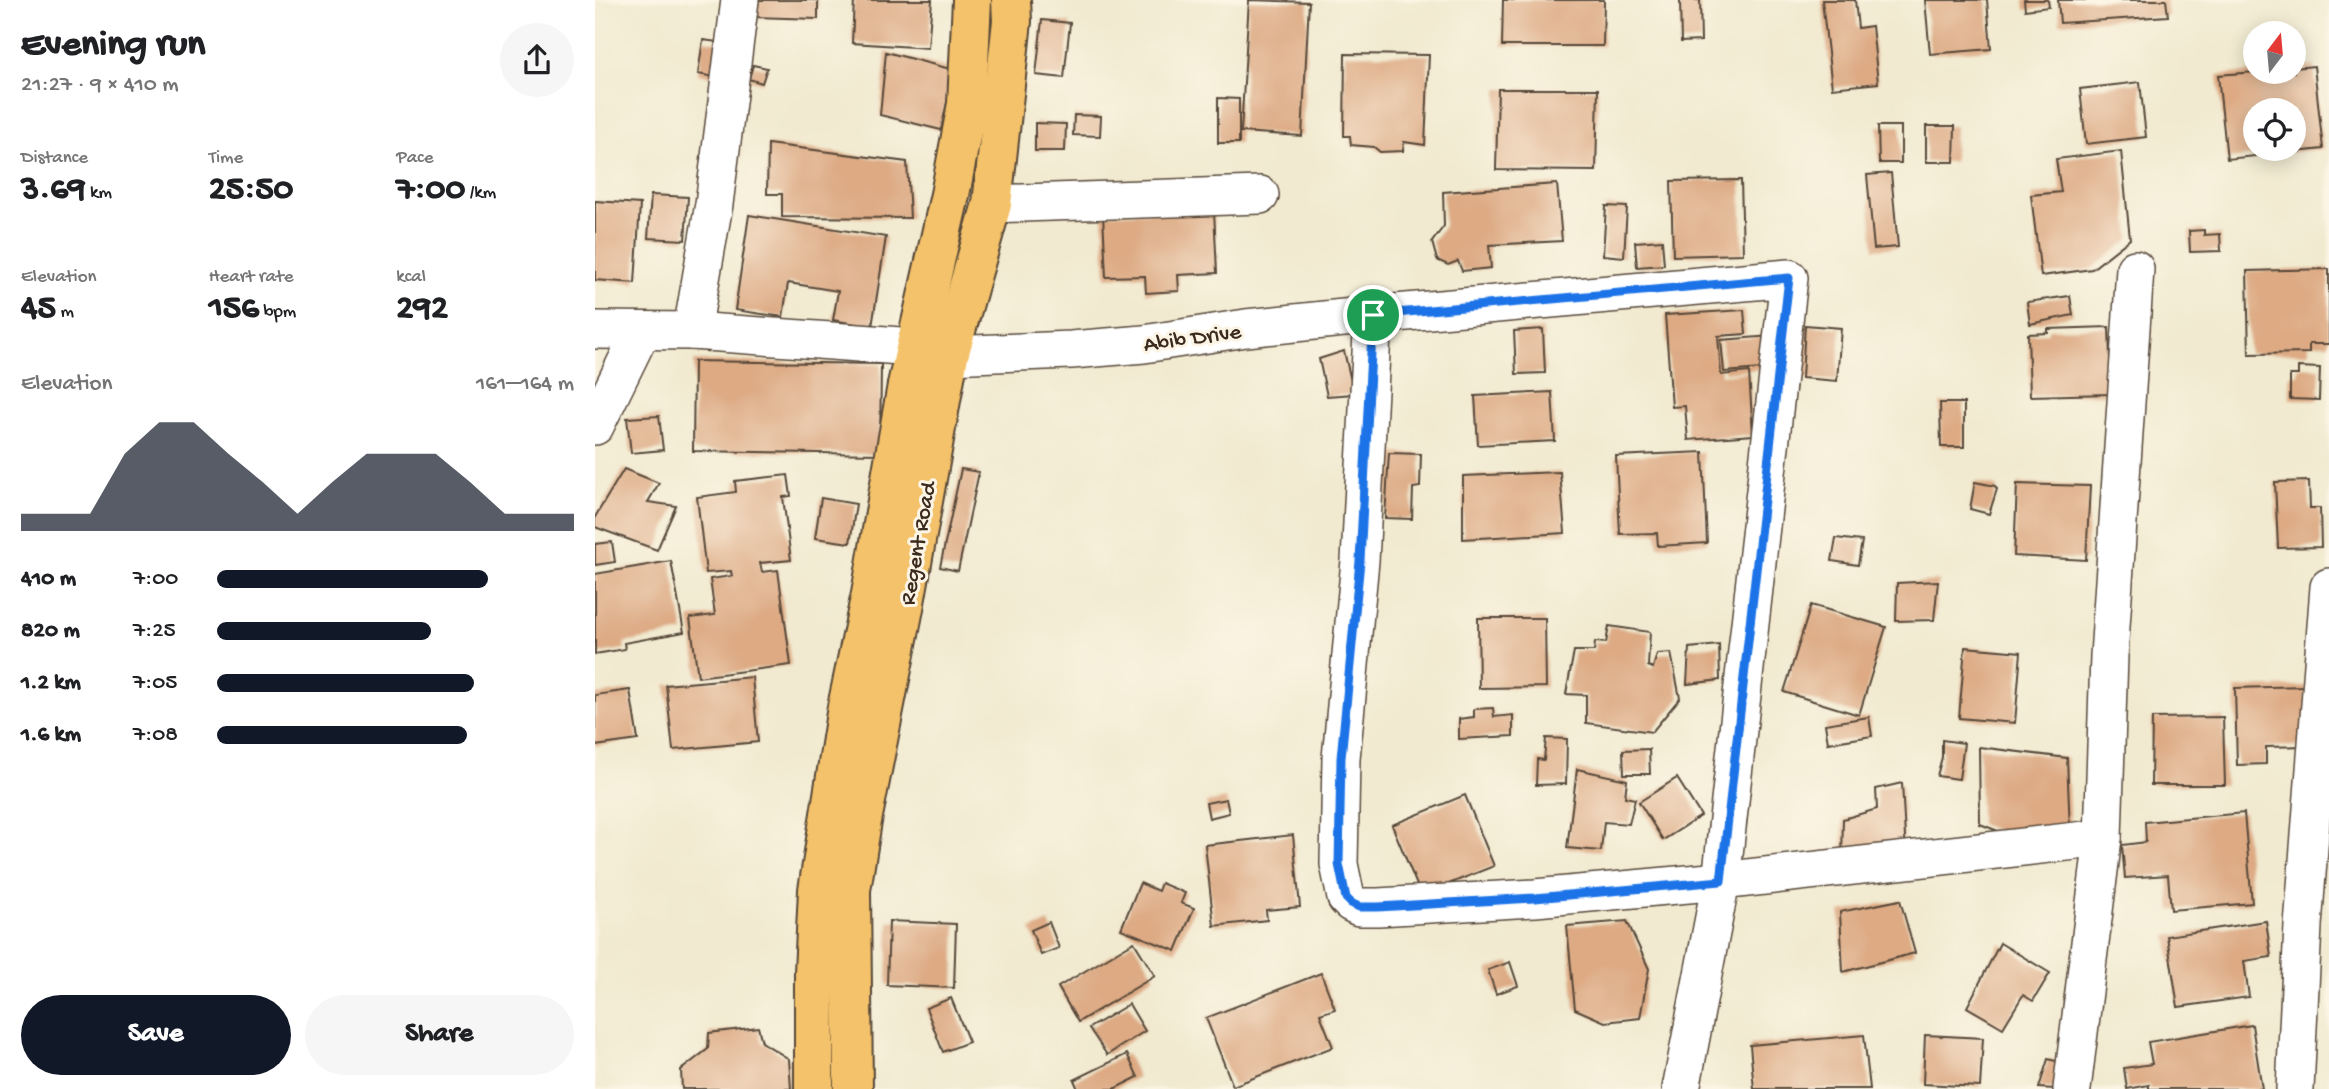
<!DOCTYPE html>
<html lang="en">
<head>
<meta charset="utf-8">
<style>
  body { margin:0; font-family:"Gochi Hand",sans-serif; background:#f6f6f6; color:#202124; height:100vh; display:flex; flex-direction:column; font-size:26px; white-space:nowrap }
  * { box-sizing:border-box; margin:0 }
  p { font-size:23px; color:#757577 }
  .icon { flex:none; width:38px; height:38px; fill:none; stroke:currentColor; stroke-width:2; stroke-linecap:round; stroke-linejoin:round }
  .map { position:relative; flex:1; overflow:hidden }
  .details { display:flex; flex-direction:column; background:#fff; width:595px }
  .details>* { flex:none }
  .needle { width:46px; rotate:16deg }
  .fabs { position:absolute; left:1648px; top:21px; display:grid; gap:14px }
  .fabs a { display:grid; place-items:center; width:63px; height:63px; border-radius:50%; background:#fff; box-shadow:0 4px 18px #0003; font-size:35px }
  .pin { position:absolute; display:grid; place-items:center; width:60px; height:60px; color:#fff; margin:-30px; border:4px solid #fff; border-radius:50%; box-shadow:0 2px 7px #0007 }
  .round { display:grid; place-items:center; flex:none; width:74px; height:74px; border-radius:37px; background:#f6f6f6 }
  .headline { display:flex; align-items:center; justify-content:space-between; height:119px; padding:0 21px }
  h1 { font-size:38px; font-weight:700; line-height:52px }
  .metrics { display:grid; grid-template-columns:repeat(3,1fr); gap:10px; height:119px; padding:7px 21px }
  .metrics div { display:grid; align-content:center }
  .metrics b { font-size:35px; font-weight:700 }
  .metrics small { font-size:19px; font-weight:400 }
  .metrics p { font-size:19px }
  .chart { height:196px; padding:14px 21px }
  .chart p { display:flex; justify-content:space-between }
  .chart svg { width:100%; height:126px; margin-top:7px; fill:#111827; opacity:.7 }
  .cta { display:flex; gap:14px; margin-top:auto; padding:14px 21px }
  .cta a { flex:1; height:80px; border-radius:42px; background:#111827; color:#fff; font-size:28px; font-weight:700; line-height:80px; text-align:center }
  .cta a+a { background:#f6f6f6; color:#202124 }
  ul { padding:0 21px; list-style:none; font-size:23px }
  li { display:grid; grid-template-columns:112px 84px 1fr; align-items:center; height:52px }
  li i { height:18px; border-radius:9px; background:#111827 }
  main { display:flex; flex:1; min-height:0 }
  .map>svg:first-child { display:block }
  .building { fill:#ddaa84; fill-rule:evenodd }
  .lines { fill:none; stroke-linecap:round; stroke-linejoin:round }
  .minor-casing { stroke:#564739; stroke-width:40 }
  .primary-casing { stroke:#564739; stroke-width:42 }
  .minor { stroke:#fff; stroke-width:37 }
  .primary { stroke:#f4c26a; stroke-width:38 }
  .route-casing { stroke:#fff; stroke-width:14 }
  .route { stroke:#1a73e8; stroke-width:9 }
  .labels { text-anchor:middle; stroke-width:6; stroke-linejoin:round; paint-order:stroke }
  .street-label { font-size:23px; fill:#3b2a1e; stroke:#fcf5e5 }
</style>
</head>
<body>
<main>
<section class="details">
<div class="headline"><div><h1>Evening run</h1><p>21:27 · 9 × 410 m</p></div><a class="round"><svg class="icon" aria-label="share" viewBox="0 0 24 24"><path d="M12 15V3M7 8l5-5 5 5M5 13v7h14v-7"/></svg></a></div>
<div class="metrics">
<div><p>Distance</p><b>3.69<small> km</small></b></div>
<div><p>Time</p><b>25:50</b></div>
<div><p>Pace</p><b>7:00<small> /km</small></b></div>
</div>
<div class="metrics">
<div><p>Elevation</p><b>45<small> m</small></b></div>
<div><p>Heart rate</p><b>156<small> bpm</small></b></div>
<div><p>kcal</p><b>292</b></div>
</div>
<div class="chart"><p><span>Elevation</span>161–164 m</p>
<svg viewBox="0 0 160 44" preserveAspectRatio="none"><path d="M0 44V38L10 38L20 38L30 17L40 6L50 6L60 17L70 27L80 38L90 27L100 17L110 17L120 17L130 27L140 38L150 38L160 38V44z"/></svg>
</div>
<ul>
<li><b>410 m</b>7:00<i style="width:76%"></i></li>
<li><b>820 m</b>7:25<i style="width:60%"></i></li>
<li><b>1.2 km</b>7:05<i style="width:72%"></i></li>
<li><b>1.6 km</b>7:08<i style="width:70%"></i></li>
</ul>
<div class="cta"><a>Save</a><a>Share</a></div>
</section>
<div class="map">
<svg width="1734" height="1089" viewBox="0 0 1734 1089">
  <rect width="100%" height="100%" fill="#fcf5e5"/>
  <filter id="ink" filterUnits="userSpaceOnUse"><feTurbulence type="fractalNoise" baseFrequency=".0143" numOctaves="2"/><feDisplacementMap in="SourceGraphic" scale="14" xChannelSelector="R" yChannelSelector="G"/><feConvolveMatrix kernelMatrix="1 2 1 2 8 2 1 2 1" color-interpolation-filters="sRGB"/></filter>
  <filter id="wash" filterUnits="userSpaceOnUse"><feTurbulence type="fractalNoise" baseFrequency=".00686" numOctaves="4" result="noise"/><feDisplacementMap in="SourceGraphic" scale="28" xChannelSelector="R" yChannelSelector="G"/><feGaussianBlur stdDeviation="1.57" result="paint"/><feColorMatrix in="noise" values="0 0 0 0 0 0 0 0 0 0 0 0 0 0 0 0 0 1.4 0 .05"/><feComposite in="paint" operator="in"/></filter>
  <g filter="url(#wash)">
    <rect width="100%" height="100%" fill="#f1ead0"/>
    <g id="blocks">
      <g class="building">
        <path d="M157,0H223V19L157,17Z"/>
        <path d="M259,0H337L333,48L257,43Z"/>
        <path d="M654,0L714,2L707,136L646,132Z"/>
        <path d="M908,0H1009L1008,46H907Z"/>
        <path d="M1085,0H1105L1106,41L1086,42Z"/>
        <path d="M1227,0H1260L1263,28L1277,26L1283,83L1237,88Z"/>
        <path d="M1330,0H1392L1396,49L1335,54Z"/>
        <path d="M1429,0H1453L1454,7L1430,10Z"/>
        <path d="M1463,0H1571L1573,16L1465,23Z"/>
        <path d="M447,20L475,23L469,78L441,75Z"/>
        <path d="M108,40L130,43L125,78L103,74Z"/>
        <path d="M291,52L359,70L346,130L285,115Z"/>
        <path d="M750,54L834,55L830,145L809,142L808,151L785,152L779,147L756,145L755,136H749Z"/>
        <path d="M158,65L172,68L167,83L154,79Z"/>
        <path d="M1719,66L1728,149L1632,159L1623,75L1661,72H1699V68ZM1661,110H1699V149H1661Z"/>
        <path d="M1545,82L1551,137L1491,144L1485,89Z"/>
        <path d="M903,89H1003L1001,171L901,170Z"/>
        <path d="M623,98L644,99V143H623Z"/>
        <path d="M479,115L506,116L505,136L478,135Z"/>
        <path d="M440,123L471,124L470,151H440Z"/>
        <path d="M1283,126H1306V163H1284Z"/>
        <path d="M1331,126H1360L1359,162H1331Z"/>
        <path d="M173,144L312,162L315,218L187,217V194H172Z"/>
        <path d="M1526,151L1535,239L1497,269L1446,276L1436,195L1466,192L1461,159Z"/>
        <path d="M1296,173L1303,247L1279,249L1272,175Z"/>
        <path d="M1146,180L1148,254L1078,256L1076,181Z"/>
        <path d="M962,184L967,241L894,245L896,268L867,271L863,261L853,265L842,260L837,242L849,226L848,192Z"/>
        <path d="M56,195L93,197L90,240L53,238Z"/>
        <path d="M0,201L45,204L40,283L0,280Z"/>
        <path d="M1011,206L1032,207L1029,257L1008,255Z"/>
        <path d="M619,210L622,273L583,275L584,291L551,293L550,276L511,277L508,214Z"/>
        <path d="M154,215L291,237L277,327L238,320L243,291L193,283L188,317L140,310Z"/>
        <path d="M1609,230V235L1625,234L1626,251L1595,252L1594,231Z"/>
        <path d="M1067,240L1069,265L1042,267L1040,242Z"/>
        <path d="M1734,269V344H1714V353L1654,354L1652,271Z"/>
        <path d="M1475,296L1478,315L1435,324L1432,302Z"/>
        <path d="M1149,310L1151,334L1123,336L1126,375L1154,372L1158,435L1093,440L1090,406L1077,407L1070,315Z"/>
        <path d="M1210,325L1246,328L1242,381L1207,378Z"/>
        <path d="M1514,327L1516,394L1435,396L1433,334L1453,333V329Z"/>
        <path d="M948,329L950,373L921,374L919,331Z"/>
        <path d="M1177,336L1179,368L1129,372L1126,340Z"/>
        <path d="M749,351L759,394L732,396L724,359Z"/>
        <path d="M99,361L286,364L285,454L98,451Z"/>
        <path d="M1703,367L1725,368L1724,400L1695,399V375H1703Z"/>
        <path d="M957,392L960,441L883,445L880,396Z"/>
        <path d="M1345,403H1369V447H1346Z"/>
        <path d="M64,416L68,450L36,453L32,418Z"/>
        <path d="M1108,452L1112,543L1063,546L1062,533L1025,534L1021,456Z"/>
        <path d="M794,453L826,454L825,487L818,488L817,519L790,518Z"/>
        <path d="M29,469L64,483L53,502L81,506L62,550L0,527V517Z"/>
        <path d="M366,469L384,472L363,571L345,567Z"/>
        <path d="M965,472L970,533L868,539V476Z"/>
        <path d="M193,475L196,496L188,497L196,560L165,563L167,572L183,570L196,665L103,677L95,618L120,615L115,579L137,576L136,571L111,573L102,497L141,492L140,481Z"/>
        <path d="M1714,481L1715,508H1725L1726,547L1683,548L1680,482Z"/>
        <path d="M1380,482L1400,486L1402,489L1394,514L1375,509Z"/>
        <path d="M1422,484L1495,486L1491,560L1419,556Z"/>
        <path d="M226,498L261,504L255,543L220,538Z"/>
        <path d="M1241,538L1267,541L1263,565L1237,561Z"/>
        <path d="M17,542L20,562L0,565V544Z"/>
        <path d="M76,561L89,632L29,643L30,649L0,654V574Z"/>
        <path d="M1343,581L1339,620L1301,621L1302,583Z"/>
        <path d="M1216,605L1291,627L1264,715L1189,692Z"/>
        <path d="M883,618H950L951,687L884,688Z"/>
        <path d="M1014,626L1055,632L1053,666L1058,668L1062,654L1076,653L1085,698L1057,732L991,723V695L971,694L979,651H999L1000,642L1011,643Z"/>
        <path d="M1124,645L1125,680L1092,684L1094,648Z"/>
        <path d="M1370,647L1426,652L1420,723L1364,718Z"/>
        <path d="M157,677L163,742L78,750L71,685Z"/>
        <path d="M1711,686L1712,746L1671,747V764L1642,765L1640,688Z"/>
        <path d="M35,690L43,740L0,746V695Z"/>
        <path d="M898,708L899,717L918,715V736L864,739V719L879,717V709Z"/>
        <path d="M1274,717L1277,736L1233,743L1230,724Z"/>
        <path d="M1628,717L1630,785H1556L1557,718Z"/>
        <path d="M951,738L972,739L971,784L941,785L942,759L949,760Z"/>
        <path d="M1347,740L1369,743L1364,779L1342,776L1347,757Z"/>
        <path d="M1384,747L1472,758L1475,831L1426,840L1385,824Z"/>
        <path d="M1054,749L1055,774H1029L1028,750Z"/>
        <path d="M982,769L1032,780L1030,797L1040,799L1034,824L1009,822L1006,851L972,848Z"/>
        <path d="M1082,778L1106,816L1068,840L1044,802Z"/>
        <path d="M1307,783L1311,855L1247,858L1248,819L1282,809L1281,789Z"/>
        <path d="M870,795L899,866L826,895L797,825Z"/>
        <path d="M631,799L634,813L614,818L611,803Z"/>
        <path d="M1649,813L1657,903L1576,910L1573,875L1530,878L1527,845L1551,842L1550,822Z"/>
        <path d="M698,835L705,907L671,910L672,920L619,926L610,845Z"/>
        <path d="M545,883L563,891L566,883L590,893L586,903L599,908L581,951L526,929Z"/>
        <path d="M1305,900L1320,953L1248,972L1245,912Z"/>
        <path d="M294,921L361,924L359,988L292,985Z"/>
        <path d="M1032,921L1054,969L1045,1018L1010,1022L980,1009L972,926Z"/>
        <path d="M1671,921L1676,957L1649,961L1654,997L1583,1007L1572,936Z"/>
        <path d="M454,922L464,948L446,955L436,930Z"/>
        <path d="M539,942L560,976L483,1022L463,987Z"/>
        <path d="M1405,943L1455,973L1438,1001L1428,995L1408,1028L1372,1007Z"/>
        <path d="M915,962L923,986L901,994L893,970Z"/>
        <path d="M726,973L740,1009L725,1014L738,1047L638,1086L611,1018Z"/>
        <path d="M356,998L374,1042L348,1052L331,1008Z"/>
        <path d="M534,1004L550,1031L512,1055L494,1028Z"/>
        <path d="M1657,1025L1667,1089H1554V1085L1532,1089L1529,1068L1557,1064L1553,1042Z"/>
        <path d="M163,1027L167,1042L194,1059L196,1089H87L86,1070L113,1049L114,1033Z"/>
        <path d="M1269,1035L1275,1089H1159L1155,1045Z"/>
        <path d="M1330,1035L1388,1038L1385,1087L1328,1084Z"/>
        <path d="M532,1054L543,1077L519,1089H483L479,1080Z"/>
        <path d="M1453,1059L1468,1063L1460,1089L1444,1088Z"/>
      </g>
    </g>
  </g>
  <g filter="url(#ink)">
    <use href="#blocks" fill-opacity="0" stroke="#564739" stroke-width="2"/>
    <g class="lines">
      <g class="minor-casing">
        <g id="minor">
          <path d="M397,204L665,195"/>
          <path d="M778,315L765,561L746,758L744,864L751,898L756,903L764,907H783L940,898L1126,881L1508,838"/>
          <path d="M0,330L97,331L320,347L354,355L476,350L549,344L651,328L778,315L1194,278L1126,881L1086,1089"/>
          <path d="M97,331L119,204L145,0"/>
          <path d="M0,426L46,332"/>
          <path d="M1477,1089L1508,838L1514,656L1540,269"/>
          <path d="M1700,1089L1708,926L1734,587"/>
        </g>
      </g>
      <g class="primary-casing">
        <g id="primary">
          <path d="M219,1089V972L223,890L252,707L276,594L312,385L355,195L372,104L377,0"/>
          <path d="M258,1089L256,890L267,821L309,608L354,355L397,204L417,21L416,0"/>
        </g>
      </g>
      <use href="#minor" class="minor"/>
      <use href="#primary" class="primary"/>
    </g>
  </g>
  <g class="lines" filter="url(#ink)">
    <g class="route-casing">
      <path id="route" d="M1194,278L1126,881L940,898L783,907H764L756,903L751,898L744,864L746,758L765,561L778,315Z"/>
    </g>
    <use href="#route" class="route"/>
  </g>
  <g class="labels">
    <g class="street-label">
      <text transform="translate(597 336) rotate(-8)" y="8">Abib Drive</text>
      <text transform="translate(321 543) rotate(-80)" y="8">Regent Road</text>
    </g>
  </g>
</svg>
<div class="fabs">
<a><svg class="needle" viewBox="-14 -14 28 28"><path d="M0-13l5 13h-10z" fill="#e53935"/><path d="M0 13l5-13h-10z" fill="#757577"/></svg></a>
<a><svg class="icon" aria-label="locate" viewBox="0 0 24 24"><circle cx="12" cy="12" r="6"/><path d="M12 2v4M12 18v4M2 12h4M18 12h4"/></svg></a>
</div>
<div class="pin" style="left:778px;top:315px;background:#1e9e55"><svg class="icon" aria-label="arrive" viewBox="0 0 24 24"><path d="M6 21V4h12l-3 4 3 4H6"/></svg></div>
</div>
</main>
</body>
</html>
